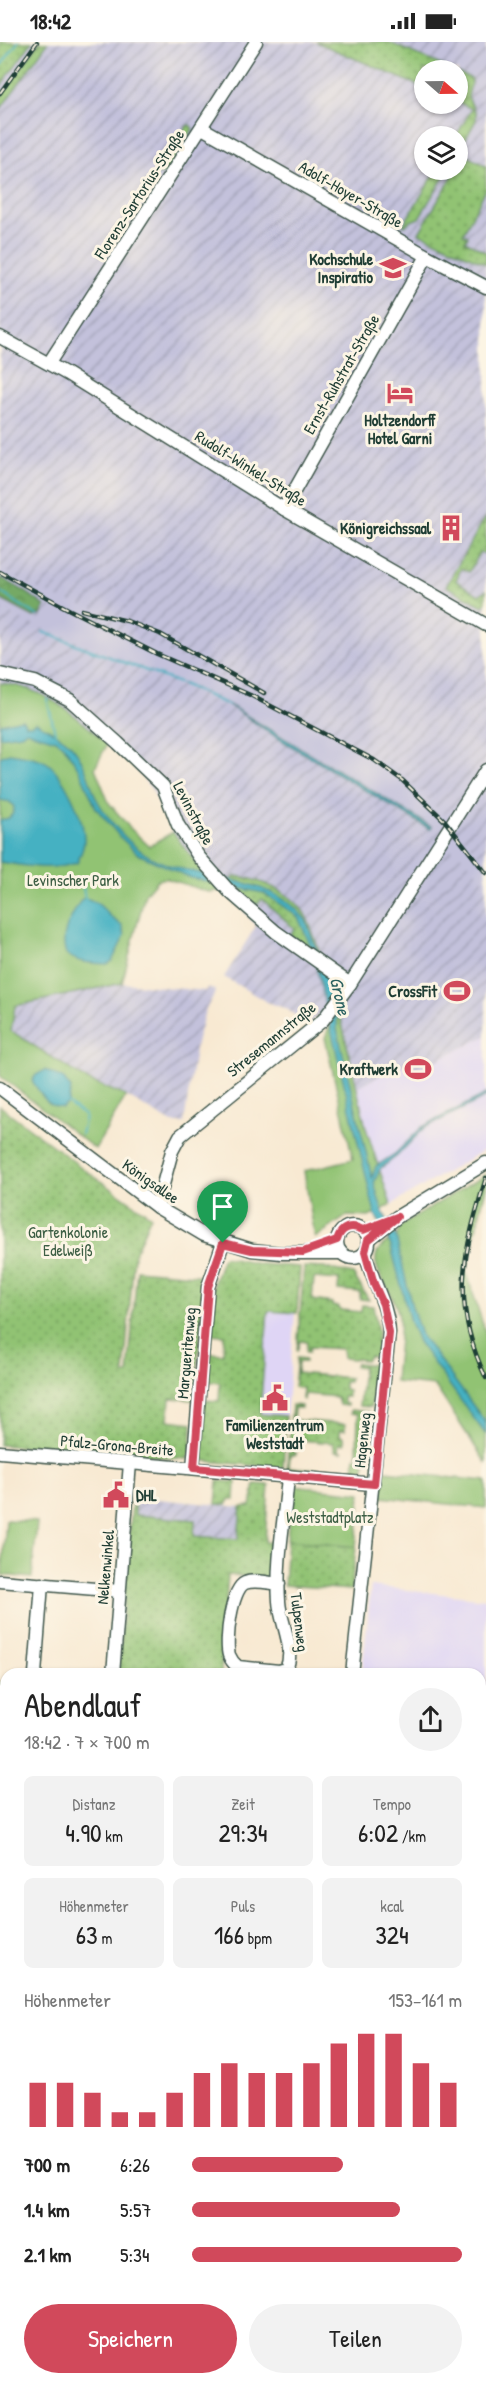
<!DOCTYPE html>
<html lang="de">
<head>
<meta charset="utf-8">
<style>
  body { margin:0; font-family:"Patrick Hand",sans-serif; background:#f2f2f2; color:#222; height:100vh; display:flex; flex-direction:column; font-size:22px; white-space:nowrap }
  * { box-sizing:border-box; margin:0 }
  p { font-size:20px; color:#767676 }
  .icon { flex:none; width:33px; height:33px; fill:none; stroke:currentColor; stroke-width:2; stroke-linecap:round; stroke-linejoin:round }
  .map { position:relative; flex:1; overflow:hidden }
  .panel { position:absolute; left:0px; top:1626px; width:486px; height:717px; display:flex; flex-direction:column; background:#fff; border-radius:18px 18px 0 0; box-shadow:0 2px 4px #0004 }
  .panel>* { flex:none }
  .needle { width:39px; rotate:110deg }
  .controls { position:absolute; left:414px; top:18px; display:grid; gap:12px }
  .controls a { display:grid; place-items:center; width:54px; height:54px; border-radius:50%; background:#fff; box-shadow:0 2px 4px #0004; font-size:30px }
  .pin { position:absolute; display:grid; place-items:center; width:51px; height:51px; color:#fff; margin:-62px -26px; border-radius:50% 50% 50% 0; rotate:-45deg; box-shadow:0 0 6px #0007 }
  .pin .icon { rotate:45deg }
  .round { display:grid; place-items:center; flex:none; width:63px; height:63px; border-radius:32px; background:#f2f2f2 }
  .headline { display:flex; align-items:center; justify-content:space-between; height:102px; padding:0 24px }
  h1 { font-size:33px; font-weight:600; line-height:45px }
  .metrics { display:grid; grid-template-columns:repeat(3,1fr); gap:9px; height:102px; padding:6px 24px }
  .metrics div { display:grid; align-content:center; border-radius:9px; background:#f2f2f2; text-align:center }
  .metrics b { font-size:26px; font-weight:600 }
  .metrics small { font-size:16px; font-weight:400 }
  .metrics p { font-size:16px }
  .chart { height:168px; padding:12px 24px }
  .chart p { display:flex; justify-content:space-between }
  .chart svg { width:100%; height:108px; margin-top:6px; stroke:#d1495b; stroke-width:6 }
  .primary-button { display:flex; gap:12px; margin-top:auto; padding:12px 24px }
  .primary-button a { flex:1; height:69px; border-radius:36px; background:#d1495b; color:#fff; font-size:24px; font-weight:600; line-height:69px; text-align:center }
  .primary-button a+a { background:#f2f2f2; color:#222 }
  ul { padding:0 24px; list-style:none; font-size:20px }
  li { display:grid; grid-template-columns:96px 72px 1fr; align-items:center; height:45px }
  li i { height:15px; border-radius:8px; background:#d1495b }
  .status { display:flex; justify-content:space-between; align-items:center; height:42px; padding:0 30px; background:#fff; direction:ltr }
  .status svg { height:16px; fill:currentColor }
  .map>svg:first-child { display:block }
  .built { fill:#dfd5f5 }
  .industrial { fill:url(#industrial-furrows); fill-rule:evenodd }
  .railway { fill:#c3c1db }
  .grass { fill:url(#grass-dots); stroke:#588054; stroke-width:1.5 }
  .forest { fill:url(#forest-crowns); stroke:#4a734c; stroke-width:1.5 }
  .park { fill:#91c373; stroke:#588054; stroke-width:1.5 }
  .water { fill:#45b1c2; stroke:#32777b; stroke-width:1.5 }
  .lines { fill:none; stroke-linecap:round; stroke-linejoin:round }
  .stream { stroke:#45b1c2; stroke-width:2 }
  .minor-casing { stroke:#40574c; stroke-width:15 }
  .major-casing { stroke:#40574c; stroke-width:18 }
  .minor { stroke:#fff; stroke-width:12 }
  .major { stroke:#fff; stroke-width:15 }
  .rail-casing { stroke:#1f3d34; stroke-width:4.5 }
  .rail { stroke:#fcf5e5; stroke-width:2; stroke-dasharray:7; stroke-linecap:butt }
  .route-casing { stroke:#fff; stroke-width:12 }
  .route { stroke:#d1495b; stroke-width:8 }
  .labels { text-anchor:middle; stroke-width:6; stroke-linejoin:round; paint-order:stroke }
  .street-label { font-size:16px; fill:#1f3d34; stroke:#fcf5e5 }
  .poi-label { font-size:16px; font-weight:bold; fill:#1f3d34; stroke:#fcf5e5; text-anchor:end }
  .park-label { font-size:16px; fill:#3c5e44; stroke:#fcf5e5 }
  .water-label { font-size:18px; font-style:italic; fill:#2a605f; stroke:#fcf5e5 }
</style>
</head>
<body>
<div class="status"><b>18:42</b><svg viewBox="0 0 49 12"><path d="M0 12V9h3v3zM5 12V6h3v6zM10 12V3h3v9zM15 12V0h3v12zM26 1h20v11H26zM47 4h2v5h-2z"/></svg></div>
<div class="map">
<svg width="486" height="2343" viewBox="0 0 486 2343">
  <defs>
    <pattern id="industrial-furrows" width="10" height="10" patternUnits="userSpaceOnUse" patternTransform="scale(1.5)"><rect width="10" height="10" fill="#c3c1db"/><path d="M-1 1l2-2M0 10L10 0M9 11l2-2" fill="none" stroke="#9e9eb2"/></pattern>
    <pattern id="grass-dots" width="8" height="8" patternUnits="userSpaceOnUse" patternTransform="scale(1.5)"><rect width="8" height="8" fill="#91c373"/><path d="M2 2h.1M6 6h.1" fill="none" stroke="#76a05f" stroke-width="1.8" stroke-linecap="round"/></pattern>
    <pattern id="forest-crowns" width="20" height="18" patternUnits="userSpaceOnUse" patternTransform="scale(1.5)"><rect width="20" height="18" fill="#74a965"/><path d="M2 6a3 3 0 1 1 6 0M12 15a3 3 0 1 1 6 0" fill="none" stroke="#5f8b54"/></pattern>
  </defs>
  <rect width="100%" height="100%" fill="#fcf5e5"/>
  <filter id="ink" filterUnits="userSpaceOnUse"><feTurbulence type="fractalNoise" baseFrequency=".0167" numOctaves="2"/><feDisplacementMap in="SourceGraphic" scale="12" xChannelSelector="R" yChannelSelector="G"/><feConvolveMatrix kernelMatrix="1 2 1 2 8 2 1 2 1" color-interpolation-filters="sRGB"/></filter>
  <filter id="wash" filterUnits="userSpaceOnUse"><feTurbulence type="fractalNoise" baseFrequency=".008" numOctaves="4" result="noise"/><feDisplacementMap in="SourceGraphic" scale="24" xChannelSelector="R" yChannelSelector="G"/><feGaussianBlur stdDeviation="1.35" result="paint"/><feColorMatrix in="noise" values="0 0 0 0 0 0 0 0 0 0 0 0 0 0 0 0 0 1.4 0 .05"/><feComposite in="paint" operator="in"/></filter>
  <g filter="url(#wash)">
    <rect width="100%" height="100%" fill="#f8e9d2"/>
    <g class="built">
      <path d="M486,994V1107L391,1163L366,1086L357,1045L403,1022L408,1032Z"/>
      <path d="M268,1269L295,1271L286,1374L259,1372Z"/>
      <path d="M371,1544L486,1557V1745L480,1744V1632H362Z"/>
      <path d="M480,1850L486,1852V2141H480Z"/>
    </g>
    <g class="industrial">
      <path d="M0,0H486V994L408,1032L403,1022L357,1045L341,977L318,973L307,983L287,967L267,960L224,935L256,884L243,868L204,832L173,790L152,748L137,729L84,681L31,648L0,641ZM424,28H458V62H424ZM424,94H458V128H424Z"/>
      <path d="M122,941L205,949L208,945L216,949L205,969L196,1001L184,1081H172L126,1054L87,1038L10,989L15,964Z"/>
      <path d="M136,1455L241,1465L238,1497L194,1494L195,1479L135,1473Z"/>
      <path d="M6,2050V2337H480V2141H486V2343H0V2053Z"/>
    </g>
    <g class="railway">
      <path d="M32,0H39L0,56V45Z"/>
      <path d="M0,526L51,554L95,567L94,574L134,596L257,651L365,709L403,732L444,773L436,785L215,653L22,578L0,567V557L41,579L53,564L0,535Z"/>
      <path d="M460,790L486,824V841L466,817L448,805Z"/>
    </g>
    <g class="grass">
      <path d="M0,0H32L0,45Z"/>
      <path d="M39,0H48L0,68V56Z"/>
      <path d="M316,0H388L452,28H424V46Z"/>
      <path d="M458,31L472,37L468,55L476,71V78L458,111L456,94L472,67L458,60Z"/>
      <path d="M190,83L193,87L164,132H156L187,84Z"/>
      <path d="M465,113L486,124V147L463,192L468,194L465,199L486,210V222L419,191Z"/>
      <path d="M437,128H448L419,176L409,180L405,184L403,183Z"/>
      <path d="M486,474V512L480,510L469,530L461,526L456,539L479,553L486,548V559L483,564L446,544Z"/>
      <path d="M235,834C260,837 295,851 307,876C312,887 316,900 320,912L290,893L295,887L262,857L256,863L231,839Z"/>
      <path d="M0,1064L85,1128L151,1174L134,1213L124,1332H128L137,1228L205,1234L194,1358L170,1356L168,1378L192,1381L191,1409L187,1417L0,1403Z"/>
      <path d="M223,1215L260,1222L300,1225L297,1271L268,1269L260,1372L286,1374L283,1426L205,1419L199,1412L203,1358L219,1359L220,1341L205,1339L208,1311L223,1312L224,1293L209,1292L214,1240Z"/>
      <path d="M304,1225L325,1226L353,1232L369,1258L360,1257V1250L338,1248L339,1238L314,1236L312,1258L332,1261V1264L339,1265V1267L341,1268L361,1270L362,1263L373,1264L378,1289L376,1315L369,1314L366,1318L343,1316L342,1307L310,1305L309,1310H306L307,1300L300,1299L297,1309Z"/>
      <path d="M297,1316L305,1317V1320H298L297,1331L350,1336L349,1340H344V1347L348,1348V1355H343V1361L347,1362V1364L339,1363L337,1355L305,1352L304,1358L302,1357L303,1346L294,1345Z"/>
      <path d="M356,1321L376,1323L371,1365L359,1364L363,1325L355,1324Z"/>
      <path d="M292,1363L301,1364V1366H294L293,1378L345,1382V1388H340V1394L344,1395V1402L339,1401L338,1408L343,1410L335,1409L333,1401L301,1398L300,1404L289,1403Z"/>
      <path d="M351,1368L370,1370L366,1412H357L358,1372L351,1371Z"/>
      <path d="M288,1409L296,1410V1413H290L289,1425L353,1431L355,1415L365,1416L364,1428L360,1434L287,1427Z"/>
      <path d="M218,1439L236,1440L235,1458H228L227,1463L216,1462Z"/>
      <path d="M255,1442L269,1443L265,1500L277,1501L273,1534L265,1536L228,1533L221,1632H118L132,1462L135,1465V1473L195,1478L194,1494L238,1497L241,1465L251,1464Z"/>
      <path d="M287,1498L356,1505L351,1548L284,1543Z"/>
      <path d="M0,1781L6,1782V2139L0,2140V2118L4,2116L0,2100Z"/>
    </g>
    <path class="forest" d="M0,535L26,550L45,564L41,573L34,575L0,557Z"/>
    <g class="park">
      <path d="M0,641C44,645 76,673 107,702L95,726L109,761L130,786L149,804L173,790L204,832L220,849L208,850L166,836L157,838L145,852L122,941L15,964L11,989L87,1038L126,1054L95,1107L0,1034Z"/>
      <path d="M337,975L341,977L366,1086L391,1163L369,1175L347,1174L315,1196L304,1129L353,1117L325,996L329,985Z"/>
      <path d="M486,1132V1145L466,1229L486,1292V1421L435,1344L395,1340C396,1320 401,1296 399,1275C395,1242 350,1216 397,1194L400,1184Z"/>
      <path d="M384,1429L486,1439V1466L381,1455Z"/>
      <path d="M292,1444L361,1451L356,1505L287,1498Z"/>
      <path d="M6,1478L37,1480L32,1536L2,1533Z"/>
      <path d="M0,1640L6,1641V1782L0,1781Z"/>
    </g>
    <g class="water">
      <path d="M227,662L432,785L430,787L278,696Z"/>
      <path d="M22,677L26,683H31L36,680C47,687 61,693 70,702C84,716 89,738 96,756C106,775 126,799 144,811C194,843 267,827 306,878L326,935L337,975V987L372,1136L376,1124L395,1112L422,1085L486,1052V1055L424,1086L397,1114L380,1127L374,1141L382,1168L396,1194L412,1265L421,1293L486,1381V1393L418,1300L410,1280L391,1204L375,1172L312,907L298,875L264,851L191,836L138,812L120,795L96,766L79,727L64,704L56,698L26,689L21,692L0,695V682Z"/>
      <path d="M9,711C20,713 36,714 46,720C64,732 85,777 84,799C84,806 80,814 77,821C51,829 26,824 0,820V778L9,776L13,771L14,765L10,760L0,758V715Z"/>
      <path d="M84,856C106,861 105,875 122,883L125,893L112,919L108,922C89,920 82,923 66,912C59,891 71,876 81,858Z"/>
      <path d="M45,1028L64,1037L71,1047L68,1061L62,1066C44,1063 42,1052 32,1039L36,1033Z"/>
    </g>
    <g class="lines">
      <g class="stream">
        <path d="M0,25L18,0"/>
        <path d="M0,550L38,574"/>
        <path d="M43,590L187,644L228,663"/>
        <path d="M47,657L56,695"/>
        <path d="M83,845L85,857"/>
        <path d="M67,1061L85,1074L81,1093"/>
      </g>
    </g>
  </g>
  <g filter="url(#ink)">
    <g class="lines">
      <g class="minor-casing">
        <g id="minor">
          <path d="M202,86L427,214L486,245"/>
          <path d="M0,295L67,332L284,467L486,583"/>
          <path d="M49,321L256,0"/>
          <path d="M284,467L427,214"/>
          <path d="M0,632L35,640L70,658L118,701L163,744L178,783L199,815L230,850L276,890L350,942"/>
          <path d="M0,1046L157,1165L204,1193L252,1208L281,1211H341"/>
          <path d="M157,1165L172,1109L180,1094L323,978L350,942L486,728"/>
          <circle cx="353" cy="1200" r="16"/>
          <path d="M368,1198L397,1175L486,1121"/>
          <path d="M0,1410L374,1442"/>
          <path d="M193,1426L208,1245L223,1201"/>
          <path d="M0,1539L119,1549"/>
          <path d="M279,1542C269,1541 254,1537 245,1541C231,1547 225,1600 229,1613C231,1618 234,1622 238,1625L279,1629L286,1627C296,1607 280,1580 279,1559C276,1518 285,1475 288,1434"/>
          <path d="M35,1632L42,1542"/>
          <path d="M113,1632L130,1421"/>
          <path d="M352,1632L389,1291C388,1262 371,1238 365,1210"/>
        </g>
      </g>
      <g class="major-casing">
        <g id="major">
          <path d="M480,2130L486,2131"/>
          <path d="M0,2186L6,2184"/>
        </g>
      </g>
      <use href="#minor" class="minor"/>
      <use href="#major" class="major"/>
      <g class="rail-casing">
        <g id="rail">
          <path d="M0,51L37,0"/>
          <path d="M0,530L70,568L157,612L250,653L374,718L402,738L445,779L486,831"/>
          <path d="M82,568L127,579L160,592L264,651"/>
          <path d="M486,1136C463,1212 450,1260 486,1336"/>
          <path d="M3,2343L55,2337"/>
        </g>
      </g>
      <use href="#rail" class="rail"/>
    </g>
  </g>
  <g class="lines" filter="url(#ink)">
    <g class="route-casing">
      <path id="route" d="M397,1175L368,1198L365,1210L374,1242L383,1262L389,1291L374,1442L194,1426L208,1245L223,1201L252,1208L303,1210L337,1198C341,1185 351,1182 363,1188Z"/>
    </g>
    <use href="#route" class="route"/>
  </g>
  <defs>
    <g id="university-bare" transform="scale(2.07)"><path d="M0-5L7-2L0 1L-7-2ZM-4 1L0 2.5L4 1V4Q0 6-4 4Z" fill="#d1495b" stroke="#fcf5e5" stroke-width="2.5" paint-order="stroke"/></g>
    <g id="hotel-bare" transform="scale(2.07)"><path d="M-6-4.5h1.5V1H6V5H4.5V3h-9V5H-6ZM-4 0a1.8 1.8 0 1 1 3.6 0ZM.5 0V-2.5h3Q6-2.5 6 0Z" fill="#d1495b" stroke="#fcf5e5" stroke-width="2.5" paint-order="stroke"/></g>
    <g id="building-bare" transform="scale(2.07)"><path d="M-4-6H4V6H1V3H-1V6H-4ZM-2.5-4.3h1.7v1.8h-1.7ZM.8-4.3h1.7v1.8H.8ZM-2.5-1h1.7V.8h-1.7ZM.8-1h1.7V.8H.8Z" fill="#d1495b" stroke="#fcf5e5" stroke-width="2.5" paint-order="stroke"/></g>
    <g id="stadium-bare" transform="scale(2.07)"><path d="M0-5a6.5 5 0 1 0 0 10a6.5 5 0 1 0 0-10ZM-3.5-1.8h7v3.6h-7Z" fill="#d1495b" stroke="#fcf5e5" stroke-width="2.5" paint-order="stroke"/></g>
    <g id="civic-bare" transform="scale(2.07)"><path d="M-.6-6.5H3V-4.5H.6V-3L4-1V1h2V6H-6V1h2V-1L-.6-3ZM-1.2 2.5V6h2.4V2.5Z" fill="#d1495b" stroke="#fcf5e5" stroke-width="2.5" paint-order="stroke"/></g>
  </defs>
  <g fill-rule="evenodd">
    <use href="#university-bare" x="393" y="226"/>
    <use href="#hotel-bare" x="400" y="351"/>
    <use href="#building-bare" x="451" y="486"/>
    <use href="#stadium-bare" x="457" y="949"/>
    <use href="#stadium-bare" x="418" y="1027"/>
    <use href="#civic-bare" x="275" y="1356"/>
    <use href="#civic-bare" x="116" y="1453"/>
  </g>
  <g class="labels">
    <g class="street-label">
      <text transform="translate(139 152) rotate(-57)" y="6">Florenz-Sartorius-Straße</text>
      <text transform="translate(351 152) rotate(30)" y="6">Adolf-Hoyer-Straße</text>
      <text transform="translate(341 332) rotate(-60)" y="6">Ernst-Ruhstrat-Straße</text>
      <text transform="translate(251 426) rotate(32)" y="6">Rudolf-Winkel-Straße</text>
      <text transform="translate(194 771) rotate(62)" y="6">Levinstraße</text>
      <text transform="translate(271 997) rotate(-39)" y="6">Stresemannstraße</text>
      <text transform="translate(151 1139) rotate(35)" y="6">Königsallee</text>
      <text transform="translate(186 1311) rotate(-85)" y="6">Margueritenweg</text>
      <text transform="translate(362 1398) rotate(-84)" y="6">Hagenweg</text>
      <text transform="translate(117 1403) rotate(5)" y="6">Pfalz-Grona-Breite</text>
      <text transform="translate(105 1525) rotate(-85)" y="6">Nelkenwinkel</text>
      <text transform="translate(300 1580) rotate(83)" y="6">Tulpenweg</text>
    </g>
    <g class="poi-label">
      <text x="373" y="223">Kochschule<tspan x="373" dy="18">Inspiratio</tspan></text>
      <text x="400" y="384" text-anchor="middle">Holtzendorff<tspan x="400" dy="18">Hotel Garni</tspan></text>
      <text x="431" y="492">Königreichssaal</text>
      <text x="437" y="955">CrossFit</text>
      <text x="398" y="1033">Kraftwerk</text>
      <text x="275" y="1389" text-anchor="middle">Familienzentrum<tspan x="275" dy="18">Weststadt</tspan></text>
      <text x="136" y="1459" text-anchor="start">DHL</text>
    </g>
    <g class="park-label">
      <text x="73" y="844">Levinscher Park</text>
      <text x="68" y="1196">Gartenkolonie<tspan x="68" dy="18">Edelweiß</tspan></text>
      <text x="330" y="1481">Weststadtplatz</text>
    </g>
    <g class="water-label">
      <text transform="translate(340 954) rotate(77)" y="6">Grone</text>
    </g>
  </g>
</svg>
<div class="controls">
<a><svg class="needle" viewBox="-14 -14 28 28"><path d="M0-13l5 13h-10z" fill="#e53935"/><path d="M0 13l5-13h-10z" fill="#767676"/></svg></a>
<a><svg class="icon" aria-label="layers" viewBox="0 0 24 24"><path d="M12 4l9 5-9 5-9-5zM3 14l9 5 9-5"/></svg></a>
</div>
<div class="pin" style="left:223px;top:1201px;background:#1e9e55"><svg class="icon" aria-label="arrive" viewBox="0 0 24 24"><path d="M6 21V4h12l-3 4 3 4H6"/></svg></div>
<section class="panel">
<div class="headline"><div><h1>Abendlauf</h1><p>18:42 · 7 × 700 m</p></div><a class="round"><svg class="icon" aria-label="share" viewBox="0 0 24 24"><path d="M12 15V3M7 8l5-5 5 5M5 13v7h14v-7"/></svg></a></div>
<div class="metrics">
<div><p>Distanz</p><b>4.90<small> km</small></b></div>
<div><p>Zeit</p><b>29:34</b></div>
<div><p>Tempo</p><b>6:02<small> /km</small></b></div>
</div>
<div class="metrics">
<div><p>Höhenmeter</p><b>63<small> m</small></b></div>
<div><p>Puls</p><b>166<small> bpm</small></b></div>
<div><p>kcal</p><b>324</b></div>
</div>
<div class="chart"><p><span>Höhenmeter</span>153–161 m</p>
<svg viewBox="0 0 160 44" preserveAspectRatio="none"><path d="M5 44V26M15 44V26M25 44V30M35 44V38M45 44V38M55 44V30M65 44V22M75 44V18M85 44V22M95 44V22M105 44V18M115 44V10M125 44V6M135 44V6M145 44V18M155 44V26"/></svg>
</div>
<ul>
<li><b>700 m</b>6:26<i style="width:56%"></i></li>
<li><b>1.4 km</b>5:57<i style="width:77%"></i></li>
<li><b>2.1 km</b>5:34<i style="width:100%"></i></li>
</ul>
<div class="primary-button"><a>Speichern</a><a>Teilen</a></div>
</section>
</div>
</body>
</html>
